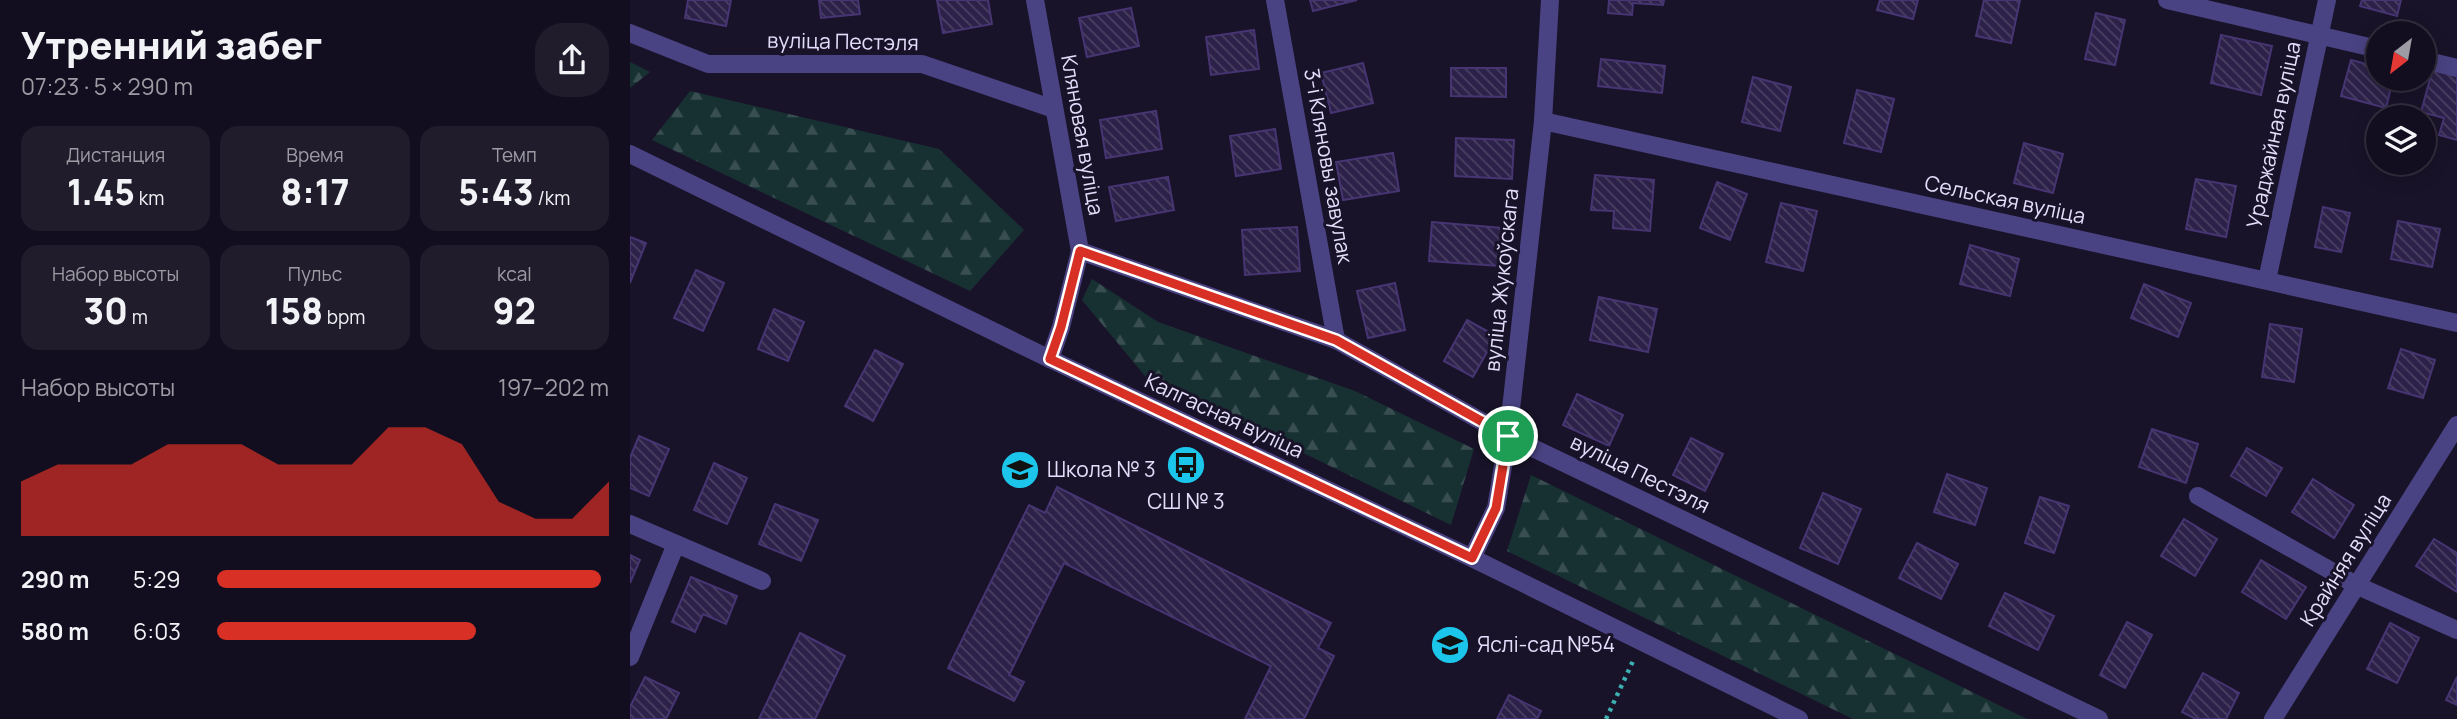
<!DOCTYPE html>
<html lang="ru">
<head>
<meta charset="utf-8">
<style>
  body { margin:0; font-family:Manrope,sans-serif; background:#201c2c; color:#f1f3f6; height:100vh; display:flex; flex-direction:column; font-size:26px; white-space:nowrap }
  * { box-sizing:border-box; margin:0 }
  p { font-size:23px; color:#9d9ca4 }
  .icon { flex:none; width:38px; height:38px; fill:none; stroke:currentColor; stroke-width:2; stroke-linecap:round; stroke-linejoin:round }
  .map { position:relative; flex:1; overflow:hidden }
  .sheet { display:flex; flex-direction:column; background:#130e1f; width:630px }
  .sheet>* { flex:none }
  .needle { width:46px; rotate:211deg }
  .tools { position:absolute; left:1736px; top:21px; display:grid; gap:14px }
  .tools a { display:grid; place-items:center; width:70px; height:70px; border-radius:50%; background:#130e1f; box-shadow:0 4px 18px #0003,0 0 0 2px #322e3d; font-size:35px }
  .pin { position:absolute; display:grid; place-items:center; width:60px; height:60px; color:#fff; margin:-30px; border:4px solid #fff; border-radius:50%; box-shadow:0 2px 7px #0007 }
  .round { display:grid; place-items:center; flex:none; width:74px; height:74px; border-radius:28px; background:#201c2c }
  .summary { display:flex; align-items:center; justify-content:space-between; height:119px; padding:0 21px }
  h1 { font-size:38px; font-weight:800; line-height:52px }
  .stats { display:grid; grid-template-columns:repeat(3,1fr); gap:10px; height:119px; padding:7px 21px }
  .stats div { display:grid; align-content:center; border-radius:18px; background:#201c2c; text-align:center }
  .stats b { font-size:35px; font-weight:800 }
  .stats small { font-size:19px; font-weight:400 }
  .stats p { font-size:19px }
  .chart { height:196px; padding:14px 21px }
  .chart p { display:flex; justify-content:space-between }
  .chart svg { width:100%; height:126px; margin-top:7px; fill:#d93025; opacity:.7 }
  ul { padding:0 21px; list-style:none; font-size:23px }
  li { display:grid; grid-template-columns:112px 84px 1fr; align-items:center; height:52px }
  li i { height:18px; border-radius:9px; background:#d93025 }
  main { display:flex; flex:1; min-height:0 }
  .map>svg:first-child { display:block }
  .forest { fill:url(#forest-firs) }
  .building { fill:url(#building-back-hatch); stroke:#463572; stroke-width:2 }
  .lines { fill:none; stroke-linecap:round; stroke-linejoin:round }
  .path { stroke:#3cb0b2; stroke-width:4.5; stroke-dasharray:3.5 5; stroke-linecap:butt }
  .minor { stroke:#4a4383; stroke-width:18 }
  .route-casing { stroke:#fff; stroke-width:14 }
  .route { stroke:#d93025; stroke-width:9 }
  .labels { text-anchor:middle; stroke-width:6; stroke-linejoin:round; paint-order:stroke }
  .street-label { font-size:21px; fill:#e4defc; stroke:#191329 }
  .poi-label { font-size:21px; fill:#e4defc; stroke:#191329; text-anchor:start }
</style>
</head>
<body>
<main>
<section class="sheet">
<div class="summary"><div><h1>Утренний забег</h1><p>07:23 · 5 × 290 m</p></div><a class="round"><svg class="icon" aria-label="share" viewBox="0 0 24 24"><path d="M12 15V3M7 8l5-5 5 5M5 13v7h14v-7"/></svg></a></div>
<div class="stats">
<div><p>Дистанция</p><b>1.45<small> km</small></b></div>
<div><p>Время</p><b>8:17</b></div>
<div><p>Темп</p><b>5:43<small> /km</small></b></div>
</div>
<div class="stats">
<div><p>Набор высоты</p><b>30<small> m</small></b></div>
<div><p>Пульс</p><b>158<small> bpm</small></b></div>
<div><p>kcal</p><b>92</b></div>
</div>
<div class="chart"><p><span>Набор высоты</span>197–202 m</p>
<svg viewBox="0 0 160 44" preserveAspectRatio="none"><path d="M0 44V25L10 19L20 19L30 19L40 12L50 12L60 12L70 19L80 19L90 19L100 6L110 6L120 12L130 32L140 38L150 38L160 25V44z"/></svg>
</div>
<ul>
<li><b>290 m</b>5:29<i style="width:98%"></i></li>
<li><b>580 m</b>6:03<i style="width:66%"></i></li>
</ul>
</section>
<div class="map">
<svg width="1827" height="719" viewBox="0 0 1827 719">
  <defs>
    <pattern id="forest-firs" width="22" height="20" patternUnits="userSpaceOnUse" patternTransform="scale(1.75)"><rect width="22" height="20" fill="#173132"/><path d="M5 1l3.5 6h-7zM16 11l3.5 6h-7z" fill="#394e51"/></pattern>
    <pattern id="building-back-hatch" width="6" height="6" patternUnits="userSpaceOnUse" patternTransform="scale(1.75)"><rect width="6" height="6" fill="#2c2148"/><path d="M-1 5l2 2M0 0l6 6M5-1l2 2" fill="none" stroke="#4a4163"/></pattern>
  </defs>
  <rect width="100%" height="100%" fill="#191329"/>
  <g class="forest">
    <path d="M0,62L20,72L0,88Z"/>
    <path d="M60,91L309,149L394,230L340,291L22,140Z"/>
    <path d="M462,279L528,322L725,391L844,449L821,525L515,376L452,300Z"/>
    <path d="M901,475L1397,719H1223L877,551Z"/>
  </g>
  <g class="building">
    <path d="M58,0H101L96,26L55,18Z"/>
    <path d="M189,0H228L230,14L191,18Z"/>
    <path d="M307,0H358L362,24L313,33Z"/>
    <path d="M680,0H727L683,11Z"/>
    <path d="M979,0H1034L1033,5L1003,3L1002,15L978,13Z"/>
    <path d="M1250,0H1288L1283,19L1247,10Z"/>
    <path d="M1354,0H1390L1381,43L1346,36Z"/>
    <path d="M1732,0H1771L1767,16L1730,6Z"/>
    <path d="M501,8L509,46L457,57L449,18Z"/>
    <path d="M1466,13L1495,20L1485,65L1455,59Z"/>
    <path d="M624,30L629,69L581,75L576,37Z"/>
    <path d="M1591,35L1642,46L1631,95L1581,83Z"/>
    <path d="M971,59L1035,66L1032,93L968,86Z"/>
    <path d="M1721,60L1748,67V79H1763L1756,108L1711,96Z"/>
    <path d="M733,63L743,103L701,113L691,73Z"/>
    <path d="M821,68H876V97L821,96Z"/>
    <path d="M1803,68L1827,74V140L1809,135L1814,118L1791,112Z"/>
    <path d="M1123,77L1161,87L1150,131L1112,122Z"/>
    <path d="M1227,90L1264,99L1251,152L1214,143Z"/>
    <path d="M526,111L532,149L476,158L470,120Z"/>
    <path d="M645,129L651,169L606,176L600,136Z"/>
    <path d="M826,138L884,140L882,179L825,176Z"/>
    <path d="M1394,143L1433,154L1423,193L1384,183Z"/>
    <path d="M763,153L769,191L713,200L706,162Z"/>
    <path d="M965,175L1024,180L1020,231L983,228L984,211L961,210Z"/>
    <path d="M538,177L544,210L486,221L479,187Z"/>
    <path d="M1566,179L1606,186L1596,237L1556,229Z"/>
    <path d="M1087,182L1117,194L1100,240L1070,228Z"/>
    <path d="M1151,203L1187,211L1173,271L1136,262Z"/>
    <path d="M1693,207L1720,213L1711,252L1685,247Z"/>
    <path d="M1768,221L1810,229L1802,267L1761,259Z"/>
    <path d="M802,222L872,228L869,266L799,261Z"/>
    <path d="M667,227L670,271L615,275L612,230Z"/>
    <path d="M0,237L16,243L0,283Z"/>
    <path d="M1340,245L1389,259L1380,296L1330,284Z"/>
    <path d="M66,270L94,283L73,331L44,318Z"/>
    <path d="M765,283L775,330L738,338L727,291Z"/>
    <path d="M1514,284L1561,303L1548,337L1501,318Z"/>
    <path d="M969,297L1027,309L1018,352L960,340Z"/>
    <path d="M144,309L174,322L158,361L128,349Z"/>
    <path d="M837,320L866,336L843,377L814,361Z"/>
    <path d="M1640,324L1672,329L1664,382L1632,377Z"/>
    <path d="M1771,349L1805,360L1793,398L1758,388Z"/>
    <path d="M245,350L273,364L243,421L215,406Z"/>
    <path d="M947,394L993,415L979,446L933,425Z"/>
    <path d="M1522,429L1568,444L1556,483L1509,467Z"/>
    <path d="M9,436L39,449L19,496L0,488V458Z"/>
    <path d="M1061,438L1093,454L1075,491L1043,475Z"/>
    <path d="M1617,448L1652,468L1636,496L1601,476Z"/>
    <path d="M84,463L117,478L97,524L64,510Z"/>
    <path d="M1317,474L1357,488L1345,525L1304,512Z"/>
    <path d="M1683,479L1724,505L1704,538L1662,512Z"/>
    <path d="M427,487L701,623L688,648L704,656L674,719H615L641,666L434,563L379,675L394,682L384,701L318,668L399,505L415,513Z"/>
    <path d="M1193,493L1231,509L1208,564L1170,548Z"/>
    <path d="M1410,497L1439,506L1424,553L1395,543Z"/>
    <path d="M145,504L188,520L171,561L129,544Z"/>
    <path d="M1554,519L1587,539L1565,576L1531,556Z"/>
    <path d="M1804,539L1827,553V592L1786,566Z"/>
    <path d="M1287,543L1328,564L1311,599L1269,578Z"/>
    <path d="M0,555L10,560L0,583Z"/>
    <path d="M1631,560L1676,587L1656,619L1612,592Z"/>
    <path d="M61,577L107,596L96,624L73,614L65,632L42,622Z"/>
    <path d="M1375,593L1424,616L1408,650L1359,626Z"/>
    <path d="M1497,622L1522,635L1495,688L1470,675Z"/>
    <path d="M1760,623L1789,638L1767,683L1737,669Z"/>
    <path d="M170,633L215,656L185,719H129Z"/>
    <path d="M1573,673L1609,693L1596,719H1566L1552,712Z"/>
    <path d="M15,677L49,693L36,719H0V707Z"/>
    <path d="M1827,677V705L1816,700Z"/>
    <path d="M879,695L911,711L907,719H867Z"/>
  </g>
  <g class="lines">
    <path class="path" d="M976,719L1003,661"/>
    <g class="minor">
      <path d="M405,0L450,251L431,327L420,359"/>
      <path d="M645,0L706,340"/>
      <path d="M1537,0L1748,49"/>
      <path d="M0,33L78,64H292L424,109"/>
      <path d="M1794,60L1827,68"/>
      <path d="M913,121L1827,323"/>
      <path d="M0,154L420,359L842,558L1169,719"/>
      <path d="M450,251L706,340L878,436L1469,719"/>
      <path d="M1637,280L1697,0"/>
      <path d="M1568,496L1728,586L1827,630"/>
      <path d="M0,524L132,581"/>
      <path d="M842,558L866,508L878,436L913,121L920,0"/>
      <path d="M0,657L46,544"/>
      <path d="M1643,719L1827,425"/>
    </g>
  </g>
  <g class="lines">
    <g class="route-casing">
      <path id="route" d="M450,251L706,340L878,436L866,508L842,558L420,359L431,327Z"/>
    </g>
    <use href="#route" class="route"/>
  </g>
  <defs>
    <g id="bus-disc" transform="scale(2.0125)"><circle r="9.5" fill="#1cc5ea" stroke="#191329"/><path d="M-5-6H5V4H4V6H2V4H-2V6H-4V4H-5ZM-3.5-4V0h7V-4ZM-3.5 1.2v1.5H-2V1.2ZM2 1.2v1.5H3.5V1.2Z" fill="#111"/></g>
    <g id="school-disc" transform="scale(2.0125)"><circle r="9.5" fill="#1cc5ea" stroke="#191329"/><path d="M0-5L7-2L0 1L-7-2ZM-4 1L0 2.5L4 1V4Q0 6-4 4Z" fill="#111"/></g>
  </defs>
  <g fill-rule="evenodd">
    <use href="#bus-disc" x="556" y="465"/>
    <use href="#school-disc" x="390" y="470"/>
    <use href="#school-disc" x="820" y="645"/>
  </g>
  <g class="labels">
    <g class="street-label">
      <text transform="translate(213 42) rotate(1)" y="7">вуліца Пестэля</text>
      <text transform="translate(452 135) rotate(80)" y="7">Кляновая вуліца</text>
      <text transform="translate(1644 135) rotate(-78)" y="7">Ураджайная вуліца</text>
      <text transform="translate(698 166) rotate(80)" y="7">3-і Кляновы завулак</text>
      <text transform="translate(1375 200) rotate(12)" y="7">Сельская вуліца</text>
      <text transform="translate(872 280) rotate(-84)" y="7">вуліца Жукоўскага</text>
      <text transform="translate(594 416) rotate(25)" y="7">Калгасная вуліца</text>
      <text transform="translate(1010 474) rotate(26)" y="7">вуліца Пестэля</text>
      <text transform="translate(1716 560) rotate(-58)" y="7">Крайняя вуліца</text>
    </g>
    <g class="poi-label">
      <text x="417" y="477">Школа № 3</text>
      <text x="556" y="509" text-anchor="middle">СШ № 3</text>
      <text x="847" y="652">Яслі-сад №54</text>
    </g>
  </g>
</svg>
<div class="tools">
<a><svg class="needle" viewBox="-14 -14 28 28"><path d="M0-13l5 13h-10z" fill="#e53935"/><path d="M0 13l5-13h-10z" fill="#9d9ca4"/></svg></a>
<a><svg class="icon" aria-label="layers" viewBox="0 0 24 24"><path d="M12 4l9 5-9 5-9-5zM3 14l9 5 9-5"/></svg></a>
</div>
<div class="pin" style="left:878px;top:436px;background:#1e9e55"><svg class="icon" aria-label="arrive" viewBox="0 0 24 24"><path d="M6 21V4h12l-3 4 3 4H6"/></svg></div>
</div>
</main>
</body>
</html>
